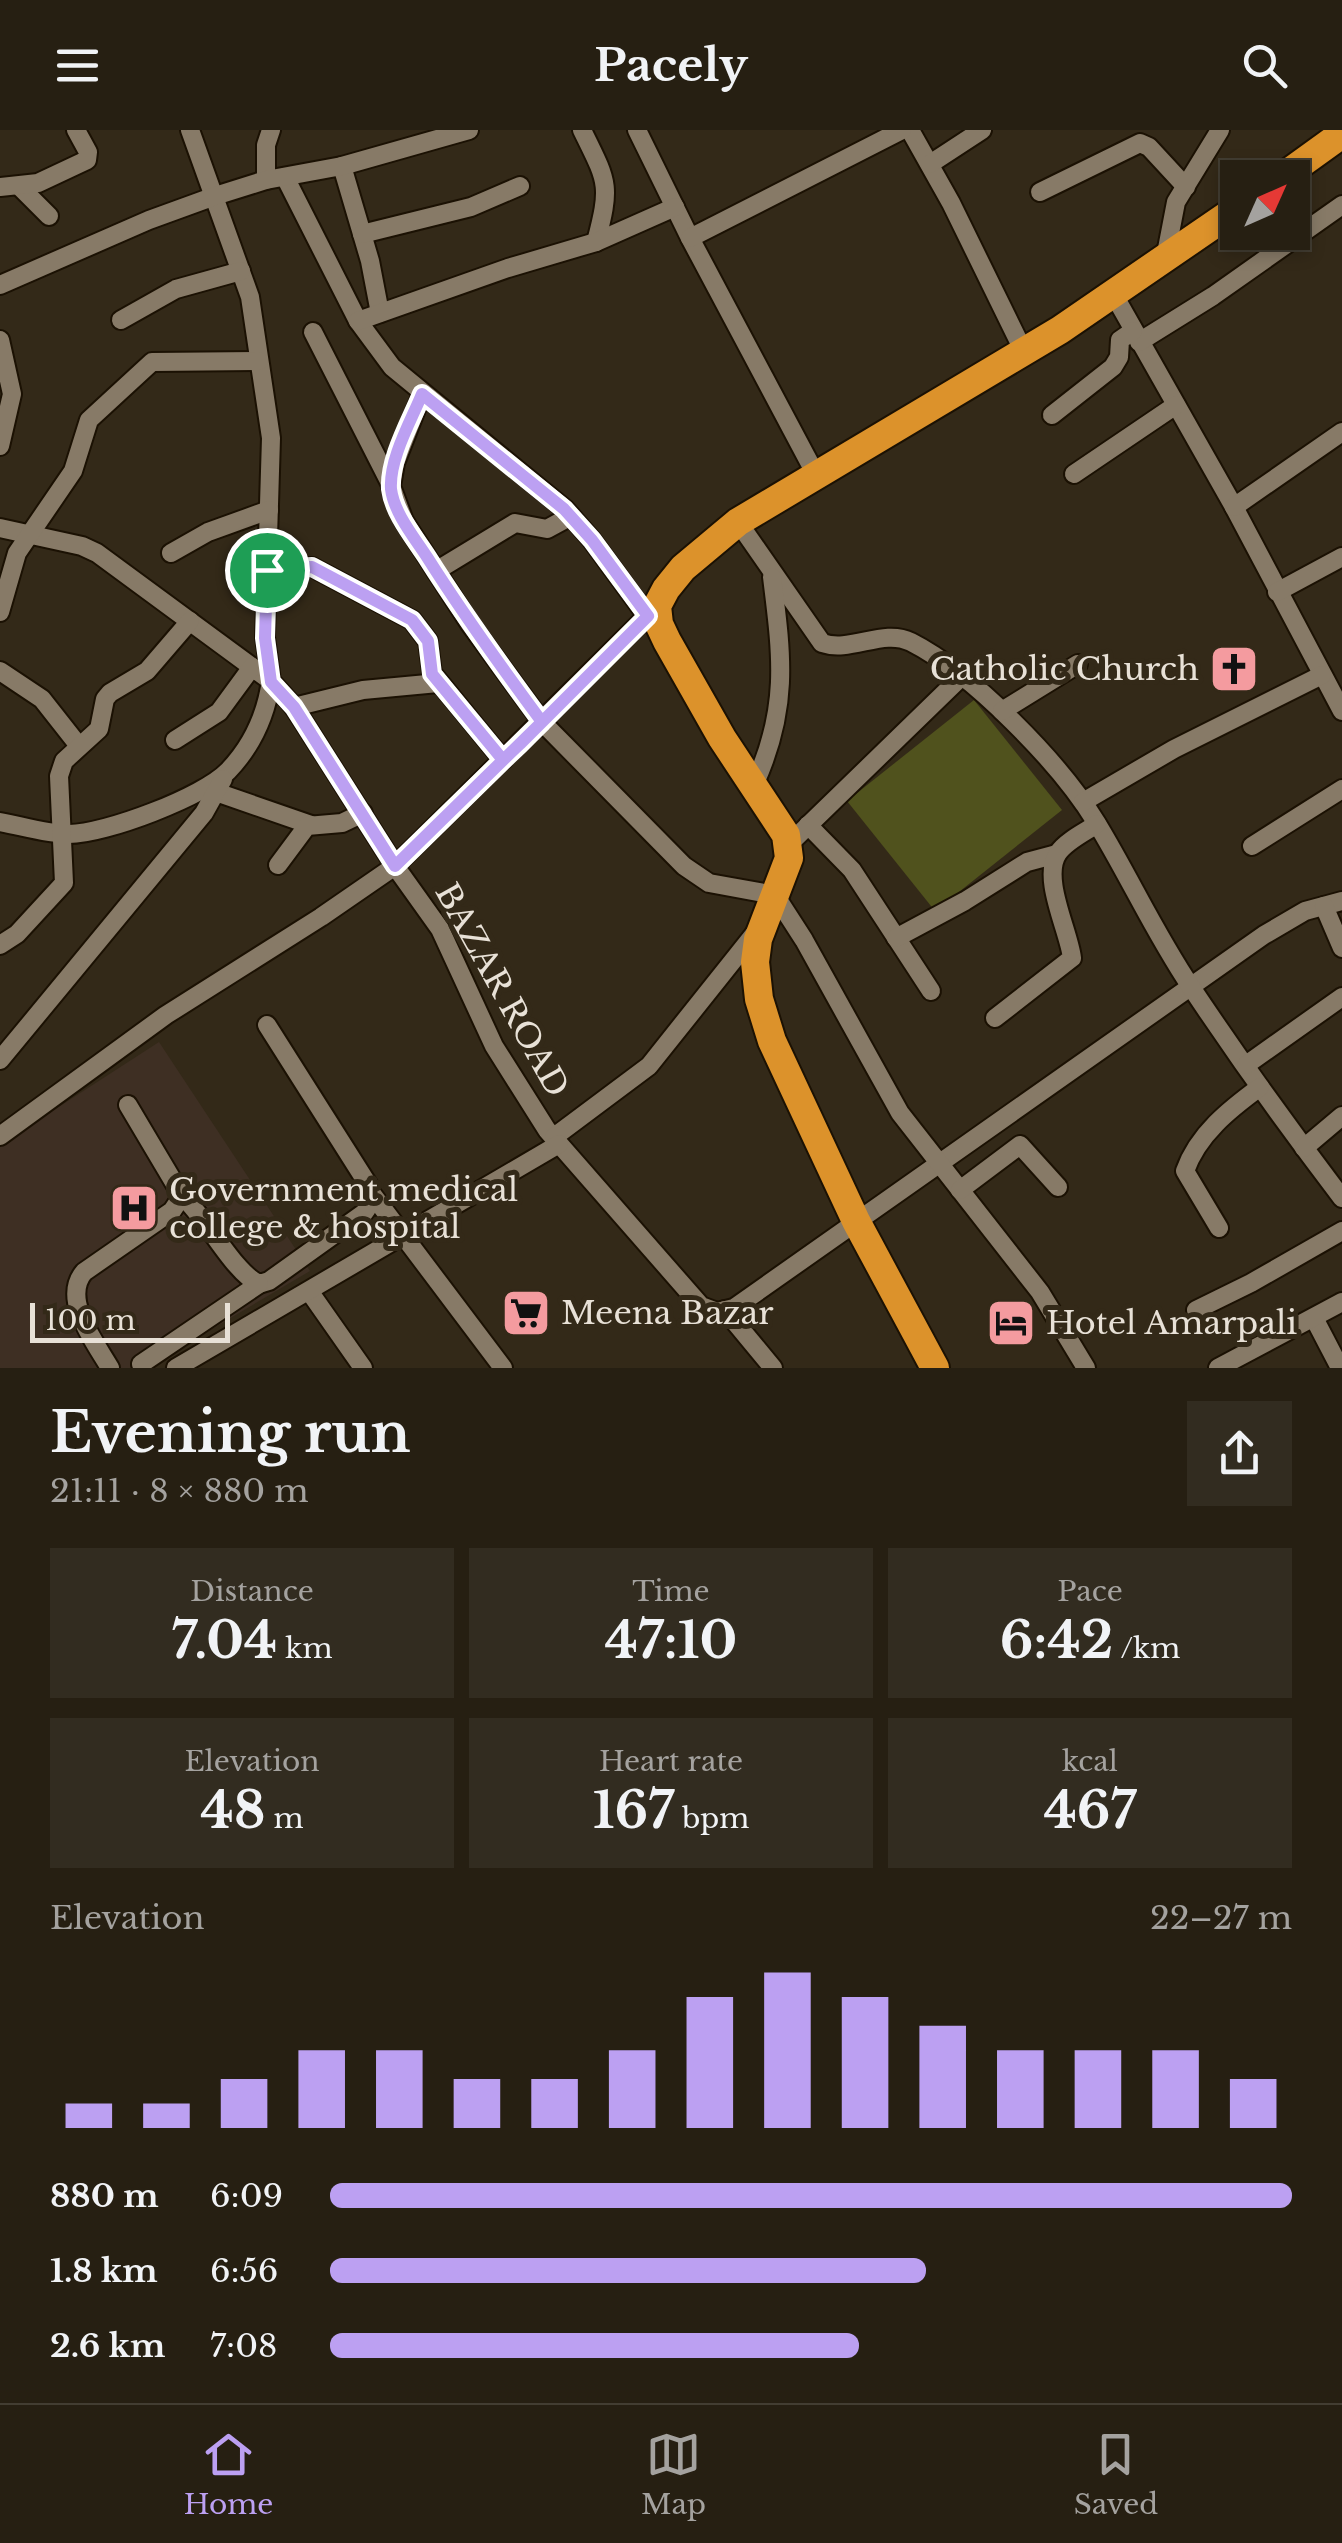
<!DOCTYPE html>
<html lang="en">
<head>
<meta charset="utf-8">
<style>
  body { margin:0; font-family:"Libre Baskerville",serif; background:#322c20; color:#f1f3f6; height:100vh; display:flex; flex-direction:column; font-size:38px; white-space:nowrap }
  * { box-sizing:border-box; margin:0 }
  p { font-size:32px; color:#a4a29f }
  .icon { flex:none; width:55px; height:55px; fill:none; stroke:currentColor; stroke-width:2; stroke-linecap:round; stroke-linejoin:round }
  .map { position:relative; height:1238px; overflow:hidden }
  .details { display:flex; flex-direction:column; background:#261f12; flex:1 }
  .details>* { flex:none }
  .needle { width:65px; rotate:45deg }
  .controls { position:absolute; left:1220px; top:30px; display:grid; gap:20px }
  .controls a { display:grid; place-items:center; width:90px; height:90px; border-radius:0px; background:#261f12; box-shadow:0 5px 15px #0003,0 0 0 2px #423d32; font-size:50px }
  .scale { position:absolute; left:30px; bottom:25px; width:200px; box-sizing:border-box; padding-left:10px; border:5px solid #e8e1d7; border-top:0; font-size:28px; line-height:35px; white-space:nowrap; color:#e8e1d7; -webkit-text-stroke:8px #332918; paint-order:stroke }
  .pin { position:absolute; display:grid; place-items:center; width:85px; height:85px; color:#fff; margin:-42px; border:5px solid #fff; border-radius:50%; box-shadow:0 2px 10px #0007 }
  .round { display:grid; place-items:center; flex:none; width:105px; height:105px; border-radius:0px; background:#322c20 }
  .overview { display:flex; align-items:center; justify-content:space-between; height:170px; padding:0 50px }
  h1 { font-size:55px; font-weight:700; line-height:75px }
  .stats { display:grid; grid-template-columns:repeat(3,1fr); gap:15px; height:170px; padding:10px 50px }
  .stats div { display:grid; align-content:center; border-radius:0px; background:#322c20; text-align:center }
  .stats b { font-size:50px; font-weight:700 }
  .stats small { font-size:28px; font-weight:400 }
  .stats p { font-size:28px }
  .chart { height:280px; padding:20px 50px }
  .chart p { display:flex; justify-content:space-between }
  .chart svg { width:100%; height:180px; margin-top:10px; stroke:#bca0f2; stroke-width:6 }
  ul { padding:0 50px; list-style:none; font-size:32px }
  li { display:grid; grid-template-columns:160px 120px 1fr; align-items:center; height:75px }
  li i { height:25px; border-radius:12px; background:#bca0f2 }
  header { display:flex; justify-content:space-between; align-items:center; height:130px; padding:0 50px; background:#261f12; font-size:45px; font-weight:700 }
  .dock { display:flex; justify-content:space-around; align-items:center; height:140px; border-top:2px solid #423d32; background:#261f12; font-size:28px; color:#a4a29f }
  .dock a { display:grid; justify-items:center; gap:5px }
  .dock .current { color:#bca0f2 }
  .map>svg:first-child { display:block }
  .medical { fill:#3e2f23 }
  .green { fill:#50521d }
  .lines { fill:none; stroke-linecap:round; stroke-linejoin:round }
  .minor-casing { stroke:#1b1103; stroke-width:22 }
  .highway-casing { stroke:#1b1103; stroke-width:32 }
  .minor { stroke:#877a67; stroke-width:18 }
  .highway { stroke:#dc922b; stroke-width:28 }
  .route-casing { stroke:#fff; stroke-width:20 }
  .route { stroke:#bca0f2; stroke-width:12 }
  .labels { text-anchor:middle; stroke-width:10; stroke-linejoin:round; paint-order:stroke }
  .poi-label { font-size:32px; fill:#e8e1d7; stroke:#332918; text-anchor:start }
  .street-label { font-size:32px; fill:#e8e1d7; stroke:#332918 }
</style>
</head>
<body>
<header><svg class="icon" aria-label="menu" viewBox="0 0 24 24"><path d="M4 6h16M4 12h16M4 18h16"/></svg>Pacely<svg class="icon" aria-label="search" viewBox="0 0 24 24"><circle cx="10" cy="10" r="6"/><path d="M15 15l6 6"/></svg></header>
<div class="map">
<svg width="1342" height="1238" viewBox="0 0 1342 1238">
  <rect width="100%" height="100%" fill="#332918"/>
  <path class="medical" d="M159,912L310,1141L146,1238H0V1015Z"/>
  <path class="green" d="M974,570L1062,680L935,781L847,671Z"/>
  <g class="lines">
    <g class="minor-casing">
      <g id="minor">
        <path d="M190,0L250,167L271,308L265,507L271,551L294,577L395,736L440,799L494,916L547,1000L701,1176L717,1182L734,1178L1264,805L1305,781L1342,771"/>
        <path d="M582,0C608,53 611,54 596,112"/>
        <path d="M637,0L690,108L816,345"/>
        <path d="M910,0L951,73L1023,220"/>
        <path d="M930,34L982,0"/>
        <path d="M342,36L370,131L380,183"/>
        <path d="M285,47L358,191L392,237L565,379L591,409L647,486"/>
        <path d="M266,50V15L271,0"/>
        <path d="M19,56L49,86"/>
        <path d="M0,57L38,53L87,30L88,22L76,0"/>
        <path d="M1040,62L1140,13L1149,17L1186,57"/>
        <path d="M362,104L471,77L520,56"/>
        <path d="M690,108L902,0"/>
        <path d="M1165,129L1176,72L1220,0"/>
        <path d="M0,155L149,90L215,66L266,50L342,36L469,0"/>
        <path d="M1114,165L1234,377L1342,581"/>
        <path d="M121,190L176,159L241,141"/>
        <path d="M358,191L508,138L596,112L675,77"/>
        <path d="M313,202L391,355"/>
        <path d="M0,210L12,264L0,316"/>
        <path d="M1139,212L1213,166L1342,75"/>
        <path d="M422,264L395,333L391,356L404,391L470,494L542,592L684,736L709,753L775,765L804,810L900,983L1040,1162L1086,1238"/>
        <path d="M1052,285L1113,237L1119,227L1120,210L1133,201"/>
        <path d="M1074,344L1176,275"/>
        <path d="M1234,377L1342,302"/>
        <path d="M738,392L822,513C851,523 883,498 911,512C972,543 1060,633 1096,692C1129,746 1155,804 1191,857C1239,929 1290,1000 1342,1068"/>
        <path d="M0,398L82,416L97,423L271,551C266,585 252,616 228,641C203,667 105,704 69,704C47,704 22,696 0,692"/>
        <path d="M171,423L208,402L269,380"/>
        <path d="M267,440L312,437L412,490L428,511L432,543L503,630"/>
        <path d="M436,441L515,393L547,399L571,386"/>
        <path d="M1277,462L1342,427"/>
        <path d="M0,482L17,423L73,341L89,290L152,232L259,231"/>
        <path d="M0,541L42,569L79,616"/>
        <path d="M294,577L363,560L438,553"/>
        <path d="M1002,581L1078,534"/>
        <path d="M175,610L219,582L252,537"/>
        <path d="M755,653C789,577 782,527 772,447"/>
        <path d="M216,662L311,695"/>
        <path d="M1083,672L1174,619L1322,545"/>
        <path d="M808,695L852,740L931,861"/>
        <path d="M787,716L961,547"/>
        <path d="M1252,716L1342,659"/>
        <path d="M278,735L307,696L342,693L363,683"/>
        <path d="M1324,776L1342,818"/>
        <path d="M896,808L965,771L1027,732L1057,724"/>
        <path d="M0,815L17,804L64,753L59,646L64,631L99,599L105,569L110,563L147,541L190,491"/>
        <path d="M995,888L1072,828C1069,801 1041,748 1058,723C1066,711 1085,702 1097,694"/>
        <path d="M0,930L204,683L223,649"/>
        <path d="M1246,935L1342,867"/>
        <path d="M0,1006L166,885L321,787L395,736L657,476"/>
        <path d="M554,1007L649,936L755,803"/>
        <path d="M1304,1018L1342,986"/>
        <path d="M960,1060L1020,1015L1058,1057"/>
        <path d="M372,1064L503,1238"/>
        <path d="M182,1066C206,1087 233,1142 259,1154L269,1151L364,1083C371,1074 373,1067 369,1056L267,895"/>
        <path d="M1219,1098L1185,1041C1198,1004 1230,979 1260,957"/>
        <path d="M309,1161L363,1238"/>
        <path d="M725,1180L773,1238"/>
        <path d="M1196,1180L1251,1153L1342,1101"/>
        <path d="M1314,1188L1340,1238"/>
        <path d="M141,1234L259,1154"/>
        <path d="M110,1238C95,1212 61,1169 84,1142L172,1081L182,1066L128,975"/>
        <path d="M176,1238L559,1014"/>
        <path d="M1218,1238L1342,1172"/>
      </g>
    </g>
    <g class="highway-casing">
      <g id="highway">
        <path d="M1281,48L1342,4"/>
        <path d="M935,1238L856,1091L772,911L759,869L755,832L758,809L789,728L786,705L722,608L667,511L659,494L657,476L666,459L683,438L738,392L1060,200L1238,78"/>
      </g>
    </g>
    <use href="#minor" class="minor"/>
    <use href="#highway" class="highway"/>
  </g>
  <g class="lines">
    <g class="route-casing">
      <path id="route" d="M267,440L265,508L271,552L294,577L395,736L542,592C502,538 463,484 427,427C414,407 394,383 391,359C389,329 411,291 422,264L564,379L592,410L648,486L520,614L503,630L432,544L428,511L412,490L312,437L267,440"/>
    </g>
    <use href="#route" class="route"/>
  </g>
  <defs>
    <g id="church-square" transform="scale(2.5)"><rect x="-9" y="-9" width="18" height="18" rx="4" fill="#f49b9f" stroke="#332918"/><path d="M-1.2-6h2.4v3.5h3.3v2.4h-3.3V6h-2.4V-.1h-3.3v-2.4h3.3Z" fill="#111"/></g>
    <g id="hospital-square" transform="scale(2.5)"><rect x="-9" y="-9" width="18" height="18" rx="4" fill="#f49b9f" stroke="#332918"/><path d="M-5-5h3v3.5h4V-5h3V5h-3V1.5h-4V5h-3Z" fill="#111"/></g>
    <g id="supermarket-square" transform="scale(2.5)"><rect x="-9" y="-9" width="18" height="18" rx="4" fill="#f49b9f" stroke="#332918"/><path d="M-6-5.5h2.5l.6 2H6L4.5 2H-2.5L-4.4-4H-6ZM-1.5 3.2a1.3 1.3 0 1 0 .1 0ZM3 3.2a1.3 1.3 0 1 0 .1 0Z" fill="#111"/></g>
    <g id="hotel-square" transform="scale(2.5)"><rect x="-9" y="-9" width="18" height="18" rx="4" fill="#f49b9f" stroke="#332918"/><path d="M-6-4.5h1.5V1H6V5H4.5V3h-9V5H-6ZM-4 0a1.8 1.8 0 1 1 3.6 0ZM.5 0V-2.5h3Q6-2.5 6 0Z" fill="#111"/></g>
  </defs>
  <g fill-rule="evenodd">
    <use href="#church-square" x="1234" y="539"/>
    <use href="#hospital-square" x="134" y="1078"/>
    <use href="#supermarket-square" x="526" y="1183"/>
    <use href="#hotel-square" x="1011" y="1193"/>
  </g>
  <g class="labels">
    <g class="poi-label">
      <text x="1199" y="550" text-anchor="end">Catholic Church</text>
      <text x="169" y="1071">Government medical<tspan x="169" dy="37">college &amp; hospital</tspan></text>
      <text x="561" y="1194">Meena Bazar</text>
      <text x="1046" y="1204">Hotel Amarpali</text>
    </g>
    <g class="street-label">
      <text transform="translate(502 860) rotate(61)" y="11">BAZAR ROAD</text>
    </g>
  </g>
</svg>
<div class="controls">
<a><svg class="needle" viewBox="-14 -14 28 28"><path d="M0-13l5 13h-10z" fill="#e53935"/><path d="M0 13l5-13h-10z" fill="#a4a29f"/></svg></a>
</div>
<div class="scale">100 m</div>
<div class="pin" style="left:267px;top:440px;background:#1e9e55"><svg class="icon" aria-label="arrive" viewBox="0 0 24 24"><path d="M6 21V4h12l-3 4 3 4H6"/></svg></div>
</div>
<section class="details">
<div class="overview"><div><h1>Evening run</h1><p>21:11 · 8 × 880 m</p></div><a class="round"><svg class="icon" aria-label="share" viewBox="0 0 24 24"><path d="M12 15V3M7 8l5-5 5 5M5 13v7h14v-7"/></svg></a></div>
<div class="stats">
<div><p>Distance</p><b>7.04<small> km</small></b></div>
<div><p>Time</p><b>47:10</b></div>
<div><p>Pace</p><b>6:42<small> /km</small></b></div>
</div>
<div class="stats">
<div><p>Elevation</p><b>48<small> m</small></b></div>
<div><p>Heart rate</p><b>167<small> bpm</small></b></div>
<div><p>kcal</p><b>467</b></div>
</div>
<div class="chart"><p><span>Elevation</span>22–27 m</p>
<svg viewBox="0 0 160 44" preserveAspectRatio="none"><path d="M5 44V38M15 44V38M25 44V32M35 44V25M45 44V25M55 44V32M65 44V32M75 44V25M85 44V12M95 44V6M105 44V12M115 44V19M125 44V25M135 44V25M145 44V25M155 44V32"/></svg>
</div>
<ul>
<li><b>880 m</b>6:09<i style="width:100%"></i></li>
<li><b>1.8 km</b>6:56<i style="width:62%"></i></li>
<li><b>2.6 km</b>7:08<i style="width:55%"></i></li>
</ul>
</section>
<nav class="dock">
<a class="current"><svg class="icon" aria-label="home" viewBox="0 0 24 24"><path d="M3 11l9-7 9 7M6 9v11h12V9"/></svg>Home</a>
<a><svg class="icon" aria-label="map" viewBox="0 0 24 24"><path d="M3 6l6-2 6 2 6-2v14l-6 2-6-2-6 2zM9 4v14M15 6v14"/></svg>Map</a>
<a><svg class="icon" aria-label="saved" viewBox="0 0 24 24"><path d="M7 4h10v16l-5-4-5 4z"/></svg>Saved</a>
</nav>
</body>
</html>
